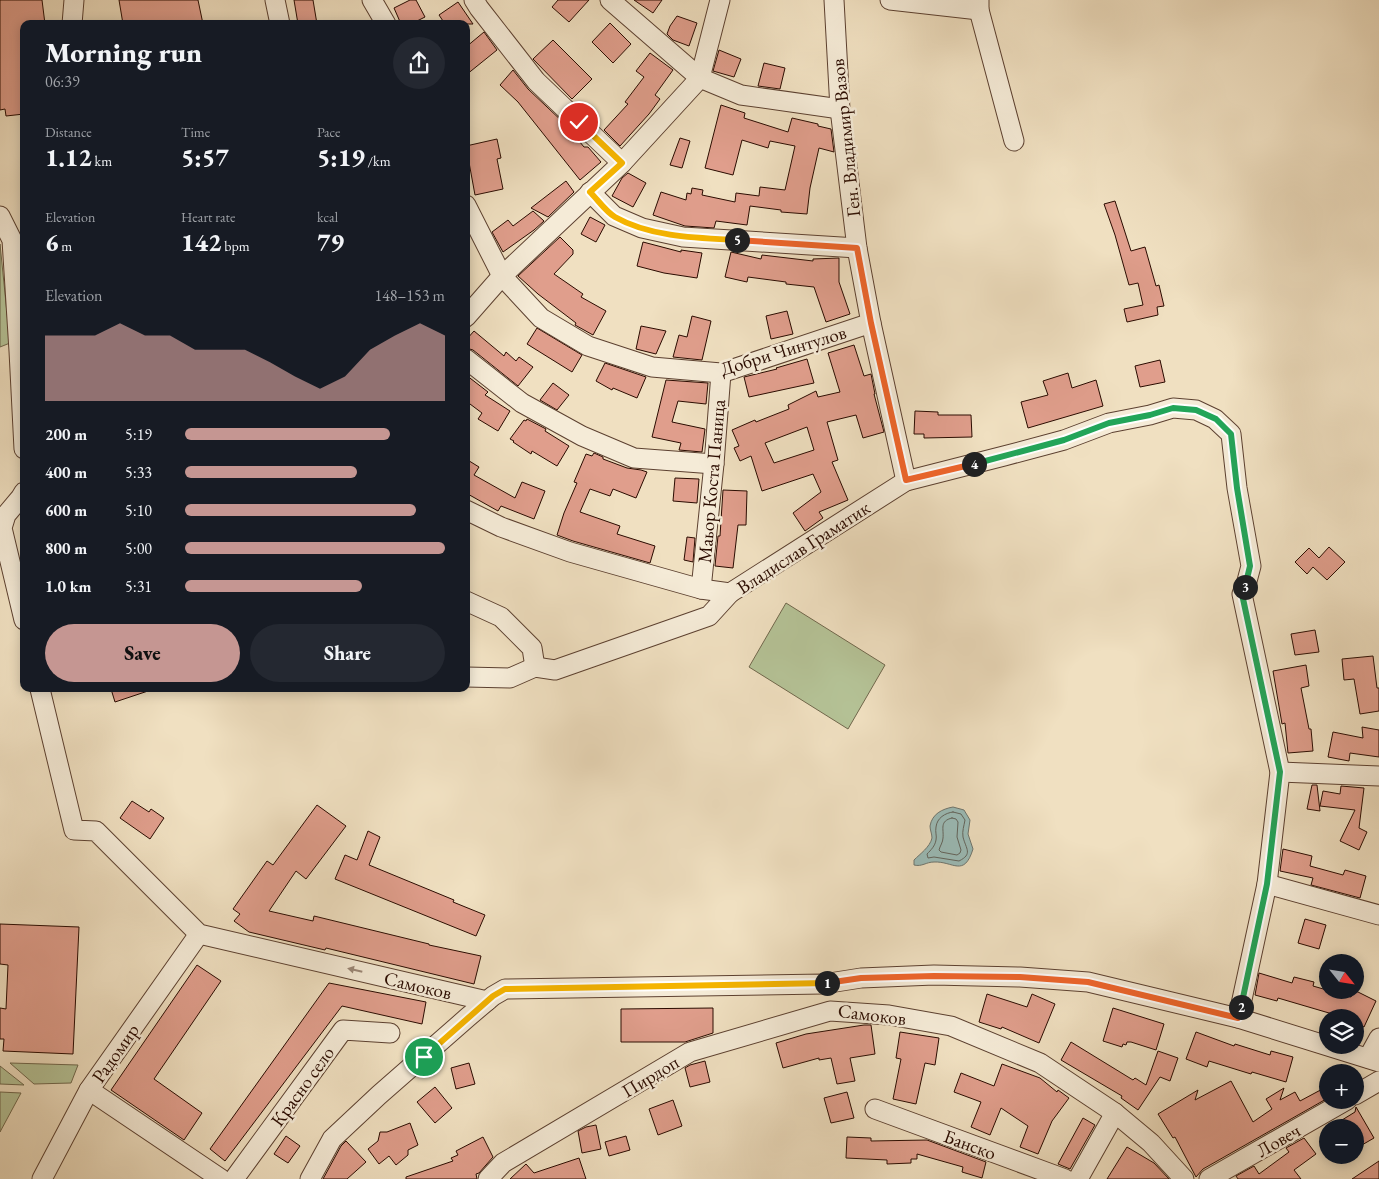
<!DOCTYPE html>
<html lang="en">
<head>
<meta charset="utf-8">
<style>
  body { margin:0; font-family:"EB Garamond",serif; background:#242831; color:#f1f3f6; height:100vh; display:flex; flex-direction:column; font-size:19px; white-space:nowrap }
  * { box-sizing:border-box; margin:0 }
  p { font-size:16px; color:#9ea1a6 }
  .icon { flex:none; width:28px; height:28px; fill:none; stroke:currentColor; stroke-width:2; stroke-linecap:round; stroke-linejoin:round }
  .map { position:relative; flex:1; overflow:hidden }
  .sheet { position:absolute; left:20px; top:20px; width:450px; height:672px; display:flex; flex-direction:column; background:#171b24; border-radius:10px; box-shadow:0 2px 12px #0003 }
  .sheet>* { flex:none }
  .needle { width:32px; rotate:120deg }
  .fabs { position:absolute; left:1319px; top:954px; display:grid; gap:10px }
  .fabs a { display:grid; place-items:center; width:45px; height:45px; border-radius:50%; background:#171b24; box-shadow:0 2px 12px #0003; font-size:25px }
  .pin { position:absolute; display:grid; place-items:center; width:42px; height:42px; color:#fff; margin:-21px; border:2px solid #fff; border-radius:50%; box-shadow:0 1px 5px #0007 }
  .km { position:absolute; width:25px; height:25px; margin:-12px; border-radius:50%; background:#222; color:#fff; font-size:14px; line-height:25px; text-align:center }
  .round { display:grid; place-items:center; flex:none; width:52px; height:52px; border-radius:26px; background:#242831 }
  .headline { display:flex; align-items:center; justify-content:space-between; height:85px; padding:0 25px }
  h1 { font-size:28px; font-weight:800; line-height:38px }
  .stats { display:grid; grid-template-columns:repeat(3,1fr); gap:8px; height:85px; padding:5px 25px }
  .stats div { display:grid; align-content:center }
  .stats b { font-size:25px; font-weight:800 }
  .stats small { font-size:14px; font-weight:400 }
  .stats p { font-size:14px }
  .chart { height:140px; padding:10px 25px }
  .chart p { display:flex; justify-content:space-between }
  .chart svg { width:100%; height:90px; margin-top:5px; fill:#c59692; opacity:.7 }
  .primary-button { display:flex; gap:10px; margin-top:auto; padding:10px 25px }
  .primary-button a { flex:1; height:58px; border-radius:30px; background:#c59692; color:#111; font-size:20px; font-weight:800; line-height:58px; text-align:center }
  .primary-button a+a { background:#242831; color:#f1f3f6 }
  ul { padding:0 25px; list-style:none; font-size:16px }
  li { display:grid; grid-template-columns:80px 60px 1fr; align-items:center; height:38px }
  li i { height:12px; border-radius:6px; background:#c59692 }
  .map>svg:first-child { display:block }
  .green { fill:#b5c397; stroke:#70674c }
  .water { fill:#9bbcb8; stroke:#6e756e }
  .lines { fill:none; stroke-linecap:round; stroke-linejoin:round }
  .shore { stroke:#62645c; stroke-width:1 }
  .building { fill:#e09e8c; stroke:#2a0b00; fill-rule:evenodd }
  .minor-casing { stroke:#5c4030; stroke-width:21 }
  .minor { stroke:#f5ebd7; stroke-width:19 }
  .oneway { fill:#9a8676 }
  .split-1-casing { stroke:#fff; stroke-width:10 }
  .split-2-casing { stroke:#fff; stroke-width:10 }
  .split-3-casing { stroke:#fff; stroke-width:10 }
  .split-4-casing { stroke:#fff; stroke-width:10 }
  .split-5-casing { stroke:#fff; stroke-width:10 }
  .split-6-casing { stroke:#fff; stroke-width:10 }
  .split-1 { stroke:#f5b400; stroke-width:6 }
  .split-2 { stroke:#f0652b; stroke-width:6 }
  .split-3 { stroke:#22a559; stroke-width:6 }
  .split-4 { stroke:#22a559; stroke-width:6 }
  .split-5 { stroke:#f0652b; stroke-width:6 }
  .split-6 { stroke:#f5b400; stroke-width:6 }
  .labels { text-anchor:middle; stroke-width:5; stroke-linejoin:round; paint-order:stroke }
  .street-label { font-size:19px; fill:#2a0b00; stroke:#f5ebd7 }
</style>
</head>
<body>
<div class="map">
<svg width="1379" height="1179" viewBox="0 0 1379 1179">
  <rect width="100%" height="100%" fill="#f0e0c1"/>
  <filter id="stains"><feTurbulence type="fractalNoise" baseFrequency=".004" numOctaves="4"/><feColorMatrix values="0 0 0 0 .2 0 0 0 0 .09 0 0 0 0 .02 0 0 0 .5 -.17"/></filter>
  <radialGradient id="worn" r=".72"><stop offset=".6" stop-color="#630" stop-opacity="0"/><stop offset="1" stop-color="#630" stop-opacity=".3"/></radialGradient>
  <g class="green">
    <path d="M0,244L10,343L0,347Z"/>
    <path d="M786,603L885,665L848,729L749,667Z"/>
    <path d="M10,1063L78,1065L71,1083L34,1084Z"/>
    <path d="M0,1066L24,1085L0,1084Z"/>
    <path d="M0,1092L21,1093L0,1132Z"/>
  </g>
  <path class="water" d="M953,807L964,810L970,820L968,834L973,849C964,878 953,861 934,862C926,862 922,867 914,865V860C920,854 930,847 932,838C932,834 930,830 930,826C932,814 942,809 953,807Z"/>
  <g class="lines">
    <g class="shore">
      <path d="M953,812L961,814L965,820C964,826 962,831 963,837C966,849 973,854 959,861L934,857L928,858L927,854C931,850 935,846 936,840C937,836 935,832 936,827C937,818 945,813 953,812Z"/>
      <path d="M952,818L956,819L958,822L957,837L961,850L960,853L957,855L941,852L939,850C940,846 943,842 943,838C944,829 939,821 952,818Z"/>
    </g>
  </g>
  <g class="building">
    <path d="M0,0H42L45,24H24V44H22L24,58V96H22L24,114L6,116L5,109L0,110Z"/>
    <path d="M119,0H198L203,24H123Z"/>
    <path d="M294,0H313L317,24H298Z"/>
    <path d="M410,0H416L425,17L411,24H401L394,8Z"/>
    <path d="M558,0H589L569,22L552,7Z"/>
    <path d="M634,0H662L653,13Z"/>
    <path d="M458,2L473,24H445L439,15Z"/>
    <path d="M677,16L697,23L689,46L673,40L667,34L670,26Z"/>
    <path d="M610,23L631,44L613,63L592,42Z"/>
    <path d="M484,32L497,50L466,75V47Z"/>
    <path d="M553,40L592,79L572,99L533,59Z"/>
    <path d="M719,50L741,59L734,77L713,71Z"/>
    <path d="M650,53L673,70L655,95L660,99L649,114L620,146L604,130L628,104L625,102L644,77L636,71Z"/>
    <path d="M764,63L785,68L780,89L758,86Z"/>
    <path d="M513,70L528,89L565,124L584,147H588L601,162L580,180L518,102L500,85Z"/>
    <path d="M721,105L745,113L744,118L788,132L792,118L818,124V126L831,129L834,152L819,148L810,188L807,214L781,212V210L750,206L747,225L716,221L714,228L685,226L653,215L661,192L686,200L687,193L691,194L692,188L703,190L702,195L735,202L736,193L759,196L760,187L785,190L795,146L770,141L768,148L742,140L733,175L705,168Z"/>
    <path d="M680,138L690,141L682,168L670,165Z"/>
    <path d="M497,139L501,158L497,159L503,189L475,195L466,146Z"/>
    <path d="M628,173L646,183L633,207L612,196L622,178Z"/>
    <path d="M566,181L574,192L548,217L531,208Z"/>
    <path d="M1115,201L1131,251L1145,247L1156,286L1159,285L1164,306L1157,307L1158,315L1127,322L1124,309L1143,305L1138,283L1129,285L1115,235L1104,204Z"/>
    <path d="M533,211L544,221L534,230L503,252L492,232L508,220L513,226Z"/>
    <path d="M590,217L605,225L596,242L581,234Z"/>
    <path d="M560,237L573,250V254L554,274L583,294L581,297L606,311L593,335L575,325L576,323L538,294L518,276Z"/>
    <path d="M643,242L681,252V250L702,253L697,278L664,273L637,266Z"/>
    <path d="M731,252L761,259L762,255L813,261V259L839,258V282L850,314L826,322L814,287L786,284V282L748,277L747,282L725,277Z"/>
    <path d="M787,311L793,334L771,339L766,316Z"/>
    <path d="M692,316L711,321L702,360L673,357L679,335L687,337Z"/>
    <path d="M641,326L666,331L656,354L636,349Z"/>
    <path d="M537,328L582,355L572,372L527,344Z"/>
    <path d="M474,331L504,356L506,352L516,361L519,357L533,367L518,386L473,350L466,348V340Z"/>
    <path d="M854,345L864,376L871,374L875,394H874L884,432L863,438L856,415L827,422L838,460L832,462L848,500L819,512L823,518L805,531L793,513L821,492L813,474L762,491L751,456L740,461L734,448L739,446L732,430L755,420L756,422L789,409L788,405L816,391L818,397L840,392L828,353ZM807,427L814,450L774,463L765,443Z"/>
    <path d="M807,359L814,383L749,397L744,377L777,369L776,368Z"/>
    <path d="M1160,360L1165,382L1140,387L1135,366Z"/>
    <path d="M605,363L646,377L637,398L613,388L612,390L596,381Z"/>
    <path d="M1068,373L1072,388L1096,380L1103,406L1028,428L1021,402L1048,395L1043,381Z"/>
    <path d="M466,375L488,392L485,395L510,411L498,431L478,419L482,413L466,401Z"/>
    <path d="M666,380L708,383L706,404L678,401L672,422L705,429L702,452L679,450L681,443L652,437Z"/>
    <path d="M553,383L569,395L557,410L540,400Z"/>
    <path d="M915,411L938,412V415H971L972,437L924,438V434H914Z"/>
    <path d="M527,419L546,429L545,431L569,446L557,466L532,451L531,454L513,442L514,441L510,439L524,420L526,421Z"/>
    <path d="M594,453L603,457V459L627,468L641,470L647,472L636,498L613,489L610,496L590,489L580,512L620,526L617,534L655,546L650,563L573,541L557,535L564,513L577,483L574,482L586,454L592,456Z"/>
    <path d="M466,459L479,467L474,475L515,498L522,482L545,491L534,519L501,506L498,511L466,493Z"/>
    <path d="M675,478L699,479L697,503L673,501Z"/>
    <path d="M723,490L747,491L746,525H738L733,568L715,566L718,536H720Z"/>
    <path d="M687,537L695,538L693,562L684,560Z"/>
    <path d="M1329,547L1345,562L1327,580L1313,567L1307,574L1295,562L1309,548L1319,558Z"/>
    <path d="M1315,630L1319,652L1295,655L1291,634Z"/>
    <path d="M1373,656L1377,688H1379V711L1360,714L1354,679L1344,680L1342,659Z"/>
    <path d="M1306,665L1309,686L1301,688L1309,729H1311L1313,751L1288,753L1285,723L1282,724L1273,671Z"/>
    <path d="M111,689H148V691L115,702Z"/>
    <path d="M1362,727L1379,730V757L1350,753L1349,761L1328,757L1333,732L1363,738Z"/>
    <path d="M1312,785H1317L1320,811L1307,809Z"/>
    <path d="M1341,786L1364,788L1359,828L1367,832L1359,850L1340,841L1355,810L1320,806L1323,791L1340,794Z"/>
    <path d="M132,801L149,812L151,809L164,818L150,839L120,818Z"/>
    <path d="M317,805L346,826L306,879L296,871L269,911L313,921L314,916L429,944V945L481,956L474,984L326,948L325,950L249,932L234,921L240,914L233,909L267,861L273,865Z"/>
    <path d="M368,831L380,837L369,865L454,900L453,902L485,915L476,936L335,879L345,855L357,860Z"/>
    <path d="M1283,849L1312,856L1310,866L1343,875L1345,870L1366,876L1360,898L1311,885L1313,878L1280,871Z"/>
    <path d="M1305,919L1326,925L1319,949L1298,943Z"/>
    <path d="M0,924L79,927L73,1054L3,1051L4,1039H0V1008L6,1009L8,965L0,964Z"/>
    <path d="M197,965L221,981L154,1079L202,1113L184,1140L111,1090Z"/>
    <path d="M1259,973L1292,983L1294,977L1314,982L1313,986L1351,997L1354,990L1376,1001L1364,1027L1355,1022V1018H1346L1278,998L1277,1001L1255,995Z"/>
    <path d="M329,983L426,1002L422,1024L342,1006L225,1161L210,1149Z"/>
    <path d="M987,994L1027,1007L1032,994L1055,1004L1039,1043L1002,1027L1001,1029L979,1022Z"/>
    <path d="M713,1008V1033L685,1042H621V1009Z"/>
    <path d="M1113,1008L1164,1024L1156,1050L1131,1042H1127L1126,1045L1123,1044L1122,1047L1103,1041Z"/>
    <path d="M864,1025H871L875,1054L850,1058L855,1081L837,1084L831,1058L819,1060V1058L783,1068L776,1043L806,1034Z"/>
    <path d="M900,1032L939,1038L935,1065L925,1063L916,1104L893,1099L901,1059L896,1058Z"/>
    <path d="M1196,1032L1234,1046L1235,1044L1270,1055L1271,1051L1293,1057L1286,1082L1252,1072L1251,1074L1209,1061L1207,1067L1186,1059Z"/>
    <path d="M1071,1042L1133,1080L1135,1078L1146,1085L1158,1051L1178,1058L1170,1081L1160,1077L1138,1110L1121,1098L1122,1096L1061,1060Z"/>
    <path d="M705,1061L710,1082L690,1087L685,1068L690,1065Z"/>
    <path d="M469,1063L475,1084L456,1089L451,1068Z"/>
    <path d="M1002,1064L1040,1078L1057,1092L1058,1090L1069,1098L1052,1121L1038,1154L1020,1147L1028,1126L1001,1108L990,1135L971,1127L981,1102L954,1092L961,1073L994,1086Z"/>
    <path d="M1231,1081L1253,1122L1272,1109L1266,1099L1284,1088L1280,1100L1295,1092L1300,1101L1328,1086V1098L1203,1169L1196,1177L1175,1137L1173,1138L1158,1114L1198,1090L1195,1100Z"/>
    <path d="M435,1087L452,1108L435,1123L417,1102Z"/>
    <path d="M847,1092L854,1118L831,1123L824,1098Z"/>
    <path d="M673,1100L682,1126L658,1135L649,1109Z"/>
    <path d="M1356,1107L1374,1138L1355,1149V1128H1329L1355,1112Z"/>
    <path d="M1083,1118L1095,1125L1070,1169L1058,1164Z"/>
    <path d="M410,1123L418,1145L408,1150V1155L396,1165L389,1156L379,1164L368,1149L378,1141L380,1132H387Z"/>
    <path d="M596,1125L601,1149L582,1153L578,1131L586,1127Z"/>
    <path d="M286,1136L300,1146L288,1163L274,1154Z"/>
    <path d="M626,1136L630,1150L609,1156L605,1142Z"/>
    <path d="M483,1137L493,1157L479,1173L476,1174L477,1179H406V1177L453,1161L451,1158L458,1155L456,1151Z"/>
    <path d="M847,1137L871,1138V1141L927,1140L986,1162L982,1178L962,1172L963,1167L917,1154V1159H911V1163L887,1164V1160L846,1158Z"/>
    <path d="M1304,1138L1316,1154L1294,1170L1301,1179H1238L1236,1176L1254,1166L1259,1174L1289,1152L1286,1148Z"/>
    <path d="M346,1141L366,1162L347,1179H323L341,1146Z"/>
    <path d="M1127,1147L1154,1163L1169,1179H1107Z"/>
    <path d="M579,1158L586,1179H510L526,1164L534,1173Z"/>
    <path d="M1379,1161V1179H1352Z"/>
  </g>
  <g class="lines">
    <g class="minor-casing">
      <g id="minor">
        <path d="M275,0L280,24"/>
        <path d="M372,0L386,24"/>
        <path d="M474,0L479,8L536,81L622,163"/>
        <path d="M610,0L700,78L741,95L840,109"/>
        <path d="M834,0L840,109L857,248L871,323L906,481"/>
        <path d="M890,0L979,10"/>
        <path d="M979,0V10L1014,141"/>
        <path d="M72,24L74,0"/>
        <path d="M590,192L614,216L642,228L683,237L857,248"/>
        <path d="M466,205L502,276L541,318L588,346L652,367L721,373L871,323"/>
        <path d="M0,216L12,240L19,351L24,449"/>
        <path d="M466,317L502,276L622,163L700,78L720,0"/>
        <path d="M466,359L522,403L582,436L634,458L714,464"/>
        <path d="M24,492L21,497L6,515L2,528L24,620"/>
        <path d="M466,510L501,527L570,552L701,589L730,593L906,481L1004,456L1064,440L1109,423L1150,415L1173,408L1196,410L1215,419L1231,434L1237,488L1251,566L1247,581L1242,594L1280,772L1267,884L1238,1018"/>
        <path d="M701,589L714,464L721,373"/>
        <path d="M466,601L501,617L532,648L535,667"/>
        <path d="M466,677L510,678L535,667L555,670L709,616L730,593"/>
        <path d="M40,689L74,830L96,831L199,934L487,1001"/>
        <path d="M1280,772L1379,776"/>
        <path d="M1267,884L1379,915"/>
        <path d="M1368,1058L1379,1038"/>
        <path d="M89,1090L221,1179"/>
        <path d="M1355,1095L1379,1081"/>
        <path d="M875,1109L1065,1179"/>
        <path d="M42,1179L89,1090L199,934"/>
        <path d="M234,1179L343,1030L390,1033"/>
        <path d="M310,1179L332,1139L379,1095L468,1017L493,996L505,989L823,984L861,978L934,975L1020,977L1088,982L1238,1018L1379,1062"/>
        <path d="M488,1179L503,1163L690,1052L830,1011L889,1015L951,1026L1040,1063L1115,1113L1151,1143L1184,1179"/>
        <path d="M1078,1179L1115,1113"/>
        <path d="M1209,1179L1347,1100"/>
      </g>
    </g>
    <use href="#minor" class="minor"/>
  </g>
  <defs><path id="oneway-solid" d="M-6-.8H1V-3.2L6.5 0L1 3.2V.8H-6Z" transform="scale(1.25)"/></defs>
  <use class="oneway" href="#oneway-solid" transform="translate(355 970) rotate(-167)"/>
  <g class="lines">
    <g class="split-1-casing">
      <path id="split-1" d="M424,1057L493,996L505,989L827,983"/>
    </g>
    <g class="split-2-casing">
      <path id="split-2" d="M827,983L861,978L934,976L1020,977L1088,982L1238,1018L1241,1007"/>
    </g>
    <g class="split-3-casing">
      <path id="split-3" d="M1241,1007L1267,884L1280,772L1242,594L1245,587"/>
    </g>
    <g class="split-4-casing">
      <path id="split-4" d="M974,464L1064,440L1109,423L1150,415L1173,408L1196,410L1216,419L1231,434L1237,488L1250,566L1245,587"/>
    </g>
    <g class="split-5-casing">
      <path id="split-5" d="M737,240L857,248L871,323L906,480L974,464"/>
    </g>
    <g class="split-6-casing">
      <path id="split-6" d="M579,122L622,163L590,192C598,200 606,212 615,217C650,237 697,238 737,240"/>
    </g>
    <use href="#split-1" class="split-1"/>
    <use href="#split-2" class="split-2"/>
    <use href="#split-3" class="split-3"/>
    <use href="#split-4" class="split-4"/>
    <use href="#split-5" class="split-5"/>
    <use href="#split-6" class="split-6"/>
  </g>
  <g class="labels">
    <g class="street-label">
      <text transform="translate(845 138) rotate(-96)" y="7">Ген. Владимир Вазов</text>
      <text transform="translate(783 350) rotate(-17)" y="7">Добри Чинтулов</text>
      <text transform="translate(711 481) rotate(-85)" y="7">Маьор Коста Паница</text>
      <text transform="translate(803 547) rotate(-33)" y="7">Владислав Граматик</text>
      <text transform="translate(418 985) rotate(13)" y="7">Самоков</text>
      <text transform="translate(872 1014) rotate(7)" y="7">Самоков</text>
      <text transform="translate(115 1053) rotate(-55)" y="7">Радомир</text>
      <text transform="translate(650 1076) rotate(-31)" y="7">Пирдоп</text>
      <text transform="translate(302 1086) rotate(-54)" y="7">Красно село</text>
      <text transform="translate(1278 1140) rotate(-30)" y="7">Ловеч</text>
      <text transform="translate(970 1144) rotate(20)" y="7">Банско</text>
    </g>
  </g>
  <rect width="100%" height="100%" filter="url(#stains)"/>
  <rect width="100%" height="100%" fill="url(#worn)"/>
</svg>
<div class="fabs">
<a><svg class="needle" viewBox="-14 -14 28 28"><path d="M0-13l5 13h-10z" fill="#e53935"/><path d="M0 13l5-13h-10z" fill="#9ea1a6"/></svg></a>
<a><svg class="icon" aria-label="layers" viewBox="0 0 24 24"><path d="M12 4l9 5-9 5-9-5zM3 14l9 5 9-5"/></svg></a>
<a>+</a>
<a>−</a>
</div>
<div class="pin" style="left:424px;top:1057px;background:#1e9e55"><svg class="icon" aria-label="arrive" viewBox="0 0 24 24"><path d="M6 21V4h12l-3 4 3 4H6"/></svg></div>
<div class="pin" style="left:579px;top:122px;background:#d93025"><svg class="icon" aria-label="check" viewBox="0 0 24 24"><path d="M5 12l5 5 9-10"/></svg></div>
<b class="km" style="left:827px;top:983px">1</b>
<b class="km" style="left:1241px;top:1007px">2</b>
<b class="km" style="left:1245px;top:587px">3</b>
<b class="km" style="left:974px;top:464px">4</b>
<b class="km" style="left:737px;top:240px">5</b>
<section class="sheet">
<div class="headline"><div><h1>Morning run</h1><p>06:39</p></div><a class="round"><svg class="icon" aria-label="share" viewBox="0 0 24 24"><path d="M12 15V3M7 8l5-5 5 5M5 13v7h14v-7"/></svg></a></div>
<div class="stats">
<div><p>Distance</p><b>1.12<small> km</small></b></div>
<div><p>Time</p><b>5:57</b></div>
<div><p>Pace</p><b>5:19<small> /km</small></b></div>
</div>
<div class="stats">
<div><p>Elevation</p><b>6<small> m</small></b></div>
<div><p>Heart rate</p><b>142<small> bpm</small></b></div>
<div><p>kcal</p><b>79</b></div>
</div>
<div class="chart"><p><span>Elevation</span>148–153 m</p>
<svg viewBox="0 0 160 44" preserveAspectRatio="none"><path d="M0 44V12L10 12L20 12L30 6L40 12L50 12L60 19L70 19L80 19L90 25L100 32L110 38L120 32L130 19L140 12L150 6L160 12V44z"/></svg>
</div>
<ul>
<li><b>200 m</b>5:19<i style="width:79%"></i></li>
<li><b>400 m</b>5:33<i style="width:66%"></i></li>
<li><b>600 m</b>5:10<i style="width:89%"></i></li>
<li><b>800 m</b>5:00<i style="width:100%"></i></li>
<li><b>1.0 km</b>5:31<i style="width:68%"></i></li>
</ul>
<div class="primary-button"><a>Save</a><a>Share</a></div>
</section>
</div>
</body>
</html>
